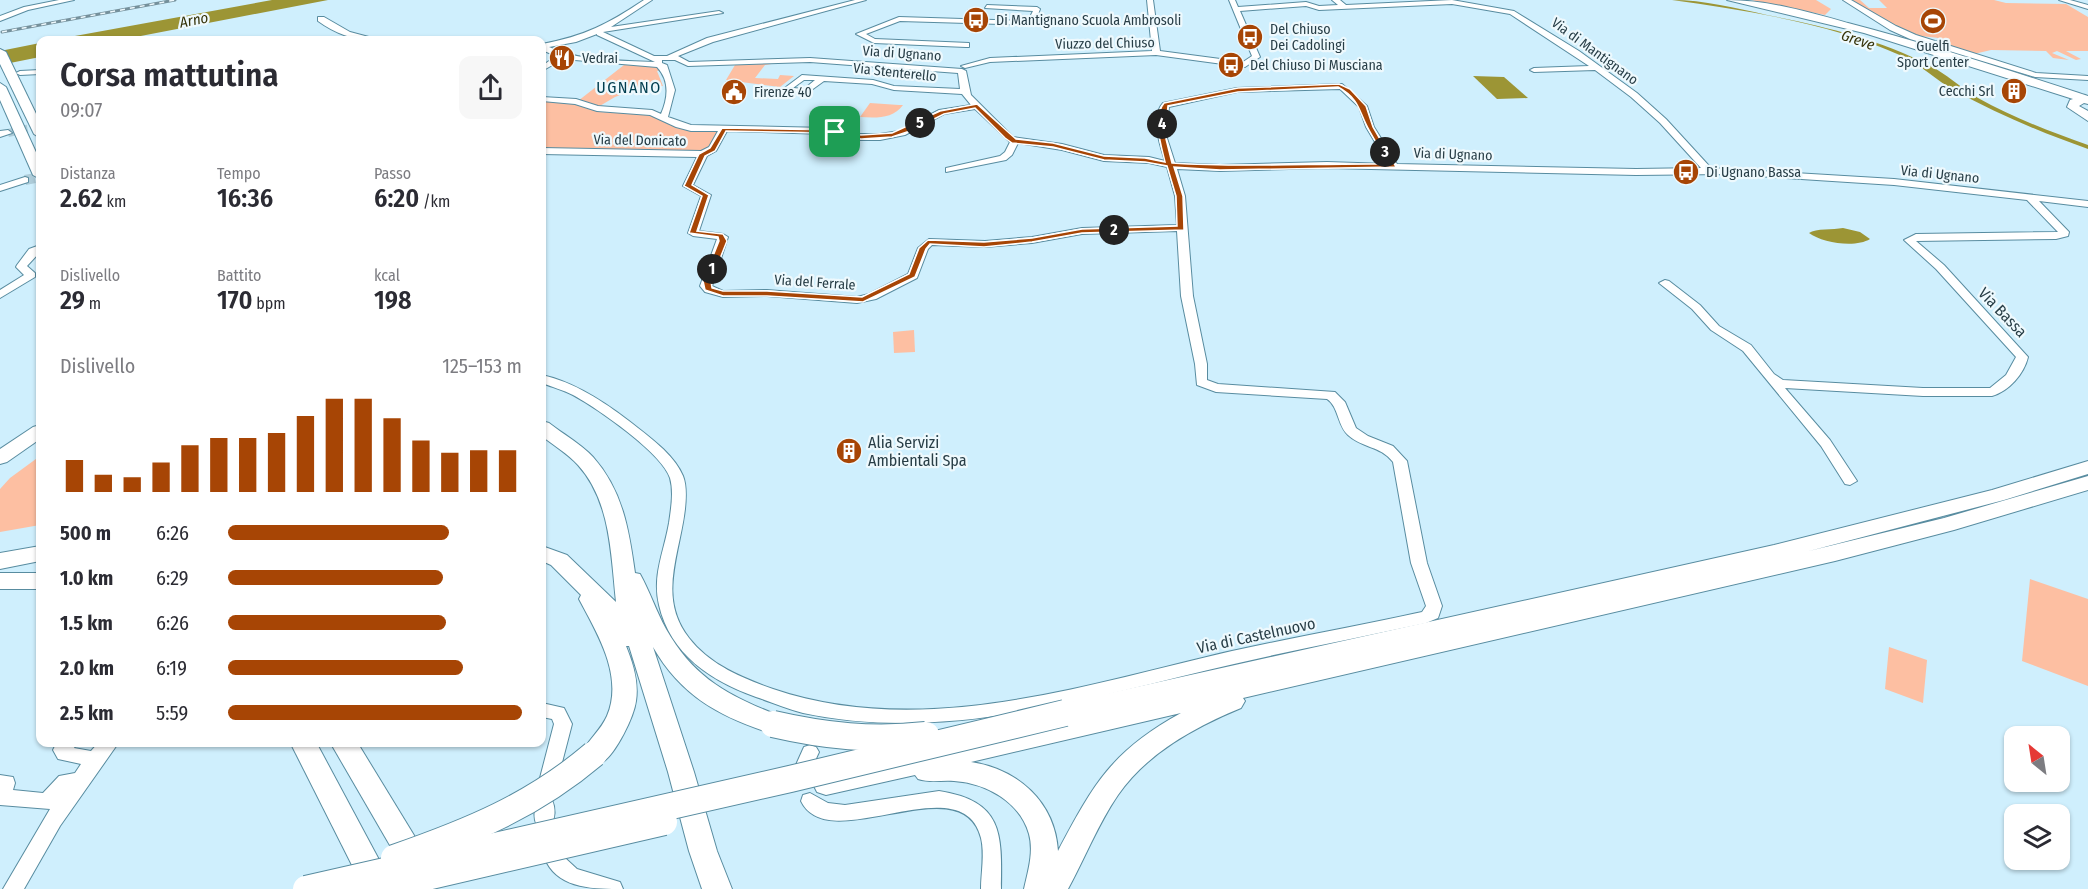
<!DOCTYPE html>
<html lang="it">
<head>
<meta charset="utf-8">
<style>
  body { margin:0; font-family:"Fira Sans Condensed",sans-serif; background:#f7f7f7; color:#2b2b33; height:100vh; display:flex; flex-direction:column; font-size:22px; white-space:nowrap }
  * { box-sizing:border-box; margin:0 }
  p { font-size:20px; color:#7c7c81 }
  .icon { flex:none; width:33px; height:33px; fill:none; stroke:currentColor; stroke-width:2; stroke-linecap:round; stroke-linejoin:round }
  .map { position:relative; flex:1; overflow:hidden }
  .sheet { position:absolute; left:36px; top:36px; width:510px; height:711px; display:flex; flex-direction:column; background:#fff; border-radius:12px; box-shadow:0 2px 4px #0004 }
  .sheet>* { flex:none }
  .needle { width:39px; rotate:330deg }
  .buttons { position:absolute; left:2004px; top:726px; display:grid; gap:12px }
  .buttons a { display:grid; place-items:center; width:66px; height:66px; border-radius:12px; background:#fff; box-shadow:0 2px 4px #0004; font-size:30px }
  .pin { position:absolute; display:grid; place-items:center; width:51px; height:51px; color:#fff; margin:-26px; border-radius:12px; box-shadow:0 3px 9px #0006 }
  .km { position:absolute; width:30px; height:30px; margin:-15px; border-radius:50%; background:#222; color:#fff; font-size:16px; line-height:30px; text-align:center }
  .round { display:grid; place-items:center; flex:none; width:63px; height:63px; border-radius:12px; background:#f7f7f7 }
  .head { display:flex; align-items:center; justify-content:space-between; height:102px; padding:0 24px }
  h1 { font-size:33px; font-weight:600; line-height:45px }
  .metrics { display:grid; grid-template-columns:repeat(3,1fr); gap:9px; height:102px; padding:6px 24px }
  .metrics div { display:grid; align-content:center }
  .metrics b { font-size:26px; font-weight:600 }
  .metrics small { font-size:16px; font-weight:400 }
  .metrics p { font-size:16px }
  .chart { height:168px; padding:12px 24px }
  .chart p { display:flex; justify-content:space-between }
  .chart svg { width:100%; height:108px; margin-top:6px; stroke:#a74505; stroke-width:6 }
  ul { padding:0 24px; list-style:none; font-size:20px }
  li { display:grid; grid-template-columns:96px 72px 1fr; align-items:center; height:45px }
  li i { height:15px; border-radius:8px; background:#a74505 }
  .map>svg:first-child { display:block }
  .green { fill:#fdbfa2 }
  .water { fill:#9c9535 }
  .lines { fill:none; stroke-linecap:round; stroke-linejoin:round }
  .minor-tunnel-far1 { stroke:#aeccd9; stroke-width:8; stroke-dasharray:8 4; stroke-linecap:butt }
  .minor-tunnel { stroke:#aeccd9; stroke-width:10; stroke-dasharray:10 5; stroke-linecap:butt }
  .minor-casing { stroke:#588ca0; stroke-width:2 }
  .highway-casing { stroke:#588ca0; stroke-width:2 }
  .minor { fill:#fff; fill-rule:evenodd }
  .highway { fill:#fff; fill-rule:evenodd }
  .rail-casing { stroke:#75909b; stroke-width:3 }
  .rail { stroke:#eef9fd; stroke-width:1.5; stroke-dasharray:5; stroke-linecap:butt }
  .highway-bridge-casing { stroke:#588ca0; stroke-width:28; stroke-linecap:butt }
  .highway-bridge { stroke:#fff; stroke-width:26 }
  .route { fill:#a74505; stroke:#fff; stroke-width:1.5; fill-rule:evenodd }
  .labels { text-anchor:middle; stroke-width:4.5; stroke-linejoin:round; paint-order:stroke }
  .far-poi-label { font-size:14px; fill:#283e47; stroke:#eef9fd; text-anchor:start }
  .far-street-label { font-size:14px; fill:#283e47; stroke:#eef9fd }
  .far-water-label { font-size:15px; font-style:italic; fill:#353208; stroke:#eef9fd }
  .far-quarter-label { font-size:16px; letter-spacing:1.5px; fill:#003d4f; stroke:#eef9fd }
  .street-label { font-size:16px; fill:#283e47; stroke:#eef9fd }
  .poi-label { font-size:16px; fill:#283e47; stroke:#eef9fd; text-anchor:start }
</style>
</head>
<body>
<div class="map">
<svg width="2088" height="889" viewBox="0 0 2088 889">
  <rect width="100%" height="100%" fill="#cfeffd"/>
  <g class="green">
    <path d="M1751,0H1816L1831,9L1825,15Z"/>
    <path d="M1850,0H1860L1869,8H1887L1879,0H1994L2006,3L2066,4L2088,17V51H2066L2081,59L2076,60L2057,51L2052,53L2069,60L2053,58L2046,51L1991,50L1974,54L1947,46C1941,33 1925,39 1913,35C1891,28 1870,12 1850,0Z"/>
    <path d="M778,63L765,65L755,78L778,79L780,75L794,76L780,87L726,80L735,65Z"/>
    <path d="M624,65L657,66L661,70L657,71L663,86L639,88L615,97L598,107L578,101Z"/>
    <path d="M542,101L574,103L600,110L598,112L650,114L678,127L722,131L707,151L542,148Z"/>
    <path d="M870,103L899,105H903C893,119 876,118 860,117Z"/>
    <path d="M914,330L915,352L894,353L893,332Z"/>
    <path d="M40,456V525L0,532V489L10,478Z"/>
    <path d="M2030,579L2088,599V686L2022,661Z"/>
    <path d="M1889,647L1927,660L1923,703L1885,689Z"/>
  </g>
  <g class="water">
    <path d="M272,0H328L120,40H53Z"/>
    <path d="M1672,0C1704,0 1736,8 1767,15C1823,26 1878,39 1929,65C1945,73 1961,88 1978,98C2012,117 2051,132 2088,145V149C2042,133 1998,114 1955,91C1936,80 1921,65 1902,56C1831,23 1749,11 1672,0Z"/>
    <path d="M40,43V57L0,65V51Z"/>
    <path d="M1473,76L1504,77L1528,98L1497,99Z"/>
    <path d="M1843,228L1860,232L1870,239C1856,248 1822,243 1809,233C1816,228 1833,230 1843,228Z"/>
  </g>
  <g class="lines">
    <path class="minor-tunnel-far1" d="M8,133L40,126"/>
    <path class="minor-tunnel" d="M25,180L40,177"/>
    <g class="minor-casing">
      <g id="minor">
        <path d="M59,0H74L28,10L0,21V16L24,7Z"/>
        <path d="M644,0H652L611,27L719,11L723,13L603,32L654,56H667L707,38L855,0H866L713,42L678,56L689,62L810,58L962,69L966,71L971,95L1013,137L1062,144L1104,155L1149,157L1165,161C1160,145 1150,117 1163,103L1237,88L1342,84L1367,106L1374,127L1397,164L1636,169L1701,168L1660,123L1631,97L1595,70L1534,72L1530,70L1534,68L1589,66L1510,14L1452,4L1319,10L1306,6L1240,11L1260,57L1245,67L1156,55L990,62L965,68L961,66L990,58L1152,51L1147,0H1153L1160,51L1243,62L1252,56L1229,0H1235L1238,7L1306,2L1319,6L1338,5L1332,0H1340L1346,5L1452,0L1514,11L1579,51L1637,93L1666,119L1711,168L1894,179L2088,201V207L2039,201L2069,232L2068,236L2056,239L1916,241L1944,265L2028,357C2024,374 2009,391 1992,396H1923L1785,388L1830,440L1857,481L1850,485L1845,484L1821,446L1743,351L1711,330L1692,309L1659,283L1665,280L1669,281L1700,305L1719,326L1751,345L1774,374L1783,380L1923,388H1990L2006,375L2016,357L1936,269L1904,240L1916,234L2058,232L2027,200L1894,185L1726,174L1636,175L1327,168L1220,171L1177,169L1185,196L1193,296L1207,364V380L1218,384L1335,392L1345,402L1356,428L1368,436L1393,446L1407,461L1427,563L1442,606L1438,618L1426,623C1362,637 1298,649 1234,664C1093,696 949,744 803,713C787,709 771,702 756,697C711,681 670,654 659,605C652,575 664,552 669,523C671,509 674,492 670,478C662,453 597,408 573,395C563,390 552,387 542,383V375C574,382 603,401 629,421C648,436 674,454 683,476C687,486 686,499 685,509C680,554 657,597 689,638C710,665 742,678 773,689C923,740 1084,685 1232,651C1295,637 1359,626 1422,612L1426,606L1411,563L1393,462C1381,446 1362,448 1348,435C1337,425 1339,407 1327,399L1216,392L1197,385L1195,364L1181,296L1177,231L1082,234L1032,243L985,247L932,245L928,249L917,278L876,299L857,303L767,296L723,297L705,292L700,286L717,239L693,236L688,233L701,196L683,186L697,157L542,154V148L701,151L709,147L718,131H691L676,127L650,115L597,111L575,104L542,101V97L576,99L598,106L652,110L661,114C668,98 670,81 657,67L563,59L542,71V66L556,56L542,50V44C585,36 608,24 644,0ZM597,34V35L655,62C620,60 581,62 549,47L576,42ZM662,60H675L688,66L810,62L958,73L960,89L894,86L873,80L802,75L782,90L806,94L824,81L872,84L894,90L962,94L971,105L939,110L899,131L880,134H858L826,128L691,125L668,117L675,90L667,65L662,63ZM804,80H815L804,89L793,88ZM1340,89L1359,107L1366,127L1388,164L1327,162L1220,165L1175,163L1166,135L1169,107L1237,92ZM975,109L1010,142L1005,152L1000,156L946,168V172L1006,160L1012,155L1018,143L1062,150L1104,161L1149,163L1167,167L1175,196L1177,225L1082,228L1032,237L985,241L929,239L918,248L908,274L869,294L857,297L767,290L723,291L712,286L728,237L723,234L699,231L711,195L693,185L707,156L716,151L727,131L826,134L858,140H880L905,135L944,114Z"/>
        <path d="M1843,0H1851L1896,26L1916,35L2036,73L2088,76V80L2035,77L1910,39L1890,30Z"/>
        <path d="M2059,0H2070L2088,5V9Z"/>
        <path d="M987,5L1037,7L1040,9L1035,23L1031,25L900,21L866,34L875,39L969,43V47H966L874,43L856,34L899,17L1028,21L1033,11L985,8Z"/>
        <path d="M318,17H324L350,32L380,40C357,42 336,34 318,21Z"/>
        <path d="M398,38H486L490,40H395Z"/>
        <path d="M40,70V74L20,75L16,73L20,71Z"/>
        <path d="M0,131L8,130L12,133L0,137Z"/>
        <path d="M25,177L28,178V182L0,191V185Z"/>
        <path d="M40,245V252L27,266L35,273V277L0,298V290L24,275L16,267L17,265L29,249Z"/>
        <path d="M542,703L564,708L572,724L558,778L556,784L549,786L542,784L540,778L554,724L552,719L542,717Z"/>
        <path d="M57,742H77L74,748L91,751L99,742H119L60,826L24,889H3L50,809L0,805V775L13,777L15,783L13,790L43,793L59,776L75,773L81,764L58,759L53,750Z"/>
        <path d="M810,745L816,747L819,752L810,772L804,775L798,772L795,767L804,747Z"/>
        <path d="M939,791C1003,801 1002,833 1001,889H981C981,873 985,854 981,838C962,763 829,859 801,801L803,795L810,793L828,803L845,805Z"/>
        <path d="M545,798L552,800C556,809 555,818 551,826L544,828L537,826C533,818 534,809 538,800Z"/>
        <path d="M557,854L564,857L577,869L620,882L623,889C595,889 561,889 547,863L550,857Z"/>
      </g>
    </g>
    <g class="highway-casing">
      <g id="highway">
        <path d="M1727,0C1768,0 1809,12 1848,23C1929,44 2008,70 2088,96V104L2084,103L2079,106L2088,111V121L2067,107L2070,100L2073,99L1864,33Z"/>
        <path d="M0,49L6,52L40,122V138L34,134L0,64Z"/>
        <path d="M0,83L6,87L40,161V179L33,175L0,100Z"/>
        <path d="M542,421L549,423C563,434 581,444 593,457C623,491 629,530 635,573L640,574C650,592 656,611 666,629C695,680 730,696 782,717L786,724L782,731L773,734C720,717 681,696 653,647L694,772L717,851L732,889H702L689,851L668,772L629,646H626C633,663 639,682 636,701C634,717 616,753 603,762C596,766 591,764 585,762L581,754C588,740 601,730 607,716C624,676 597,633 579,599L581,595L551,565L542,561V546L567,555L616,602C611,556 611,501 578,465C568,454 553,445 542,436Z"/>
        <path d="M40,425V439L7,462L0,464V449L33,427Z"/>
        <path d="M2088,461V474L2004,500L1809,551L1944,518L2088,476V490L1954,530L1835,561L1243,698L1245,701L1241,708C1195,727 1147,753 1118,795C1098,824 1085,858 1068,889H1024C1028,871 1034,852 1029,834C1020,802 986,783 954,781C941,780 930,783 918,779L915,775L826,795L817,792L813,784L817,776L826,773L1057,721L1052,713L1056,706L1065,703L1774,545L1992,490ZM1181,713C1112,751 1094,783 1058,851C1055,802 1018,769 971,762Z"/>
        <path d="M40,546V561L0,569V553Z"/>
        <rect x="0" y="573" width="40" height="16"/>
        <path d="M290,742H316L392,884L389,889H364Z"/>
        <path d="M330,742H357L426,855L430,864L426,873L416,877L406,873Z"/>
      </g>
    </g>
    <use href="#minor" class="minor"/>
    <use href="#highway" class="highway"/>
    <g class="rail-casing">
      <path id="rail" d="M2,32L175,0"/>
    </g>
    <use href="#rail" class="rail"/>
    <g class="highway-bridge-casing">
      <g id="highway-bridge">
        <path d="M773,724C825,736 873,741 926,735"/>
        <path d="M394,858C469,832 533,806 594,754"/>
        <path d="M306,889L790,779L1065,713"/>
        <path d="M375,889L664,822"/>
      </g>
    </g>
    <use href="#highway-bridge" class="highway-bridge"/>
  </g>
  <path class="route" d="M1339,84L1350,89L1366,106L1373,127L1396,167L1220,170L1174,167L1183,196L1184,230L1082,233L1032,242L984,247L930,244L926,249L915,277L863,302L767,296H723L705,290L703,281L719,241L718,237L689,233L702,196L684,186L699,154L710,148L722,128L835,130L861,135L892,133L940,111L977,104L1016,139L1053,143L1104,156L1145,158L1165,162C1161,145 1152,118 1164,103L1238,88ZM1338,87C1361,100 1358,111 1369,130C1375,141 1382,152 1389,164C1317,163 1244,168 1172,163L1165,135L1168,106L1238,92ZM975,108L1005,138L1012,143L1053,147L1104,160L1145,162L1167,166L1176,196L1177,226L1082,229L1032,238L984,242L928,240L919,248L909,274L862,297L767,291H723L712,288L711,281L727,241L723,234L697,231L709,195L692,185L705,156L715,151L726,131L835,133L861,139L892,137L910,131L944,114Z"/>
  <defs>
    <g id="bus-disc" transform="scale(1.35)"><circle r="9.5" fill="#a74505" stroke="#eef9fd"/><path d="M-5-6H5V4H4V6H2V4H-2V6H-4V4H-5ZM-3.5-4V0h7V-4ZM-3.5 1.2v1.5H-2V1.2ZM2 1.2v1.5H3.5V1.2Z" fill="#fff"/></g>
    <g id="stadium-disc" transform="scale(1.35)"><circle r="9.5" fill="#a74505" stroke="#eef9fd"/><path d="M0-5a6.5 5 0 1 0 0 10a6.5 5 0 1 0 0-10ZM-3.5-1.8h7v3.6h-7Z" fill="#fff"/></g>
    <g id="restaurant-disc" transform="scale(1.35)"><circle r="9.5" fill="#a74505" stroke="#eef9fd"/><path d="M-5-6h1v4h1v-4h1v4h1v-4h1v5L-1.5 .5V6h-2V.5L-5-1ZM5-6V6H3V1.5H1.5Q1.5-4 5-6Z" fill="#fff"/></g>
    <g id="building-disc" transform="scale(1.35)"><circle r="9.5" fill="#a74505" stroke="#eef9fd"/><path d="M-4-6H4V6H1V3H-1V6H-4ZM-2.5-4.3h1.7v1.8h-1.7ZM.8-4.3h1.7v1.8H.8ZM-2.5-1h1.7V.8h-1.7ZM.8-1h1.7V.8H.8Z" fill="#fff"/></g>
    <g id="civic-disc" transform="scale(1.35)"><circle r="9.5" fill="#a74505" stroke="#eef9fd"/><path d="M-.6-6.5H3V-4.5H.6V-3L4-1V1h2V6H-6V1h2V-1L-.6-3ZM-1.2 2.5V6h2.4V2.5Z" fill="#fff"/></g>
  </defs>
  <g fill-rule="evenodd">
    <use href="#bus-disc" x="976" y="20"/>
    <use href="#stadium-disc" x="1933" y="21"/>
    <use href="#bus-disc" x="1250" y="37"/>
    <use href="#restaurant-disc" x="562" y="58"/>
    <use href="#bus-disc" x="1231" y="65"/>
    <use href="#building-disc" x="2014" y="91"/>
    <use href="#civic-disc" x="734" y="92"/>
    <use href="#bus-disc" x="1686" y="172"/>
    <use href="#building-disc" x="849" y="451"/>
  </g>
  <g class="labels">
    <g class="far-poi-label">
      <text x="996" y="25">Di Mantignano Scuola Ambrosoli</text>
      <text x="1270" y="34">Del Chiuso<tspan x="1270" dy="16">Dei Cadolingi</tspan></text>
      <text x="1933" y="51" text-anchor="middle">Guelfi<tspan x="1933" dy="16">Sport Center</tspan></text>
      <text x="582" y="63">Vedrai</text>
      <text x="1250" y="70">Del Chiuso Di Musciana</text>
      <text x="1994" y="96" text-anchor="end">Cecchi Srl</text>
      <text x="754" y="97">Firenze 40</text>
      <text x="1706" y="177">Di Ugnano Bassa</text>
    </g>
    <g class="far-street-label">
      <text transform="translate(1105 43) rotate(-1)" y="5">Viuzzo del Chiuso</text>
      <text transform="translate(1595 51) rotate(36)" y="5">Via di Mantignano</text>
      <text transform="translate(902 53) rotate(4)" y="5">Via di Ugnano</text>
      <text transform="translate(895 72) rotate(6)" y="5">Via Stenterello</text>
      <text transform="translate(640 140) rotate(1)" y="5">Via del Donicato</text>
      <text transform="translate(1453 154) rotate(2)" y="5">Via di Ugnano</text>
      <text transform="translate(1940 174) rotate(6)" y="5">Via di Ugnano</text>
      <text transform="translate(815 282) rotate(4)" y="5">Via del Ferrale</text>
    </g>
    <g class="far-water-label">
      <text transform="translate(194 20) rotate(-11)" y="5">Arno</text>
      <text transform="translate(1858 40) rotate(19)" y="5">Greve</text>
    </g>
    <g class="far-quarter-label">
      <text x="629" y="93">UGNANO</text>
    </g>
    <g class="street-label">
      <text transform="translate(2003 312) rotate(46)" y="6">Via Bassa</text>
      <text transform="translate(1256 635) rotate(-12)" y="6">Via di Castelnuovo</text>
    </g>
    <g class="poi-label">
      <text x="868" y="448">Alia Servizi<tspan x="868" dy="18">Ambientali Spa</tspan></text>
    </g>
  </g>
</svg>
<div class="buttons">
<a><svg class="needle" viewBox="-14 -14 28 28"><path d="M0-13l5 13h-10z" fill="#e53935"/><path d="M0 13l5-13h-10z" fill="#7c7c81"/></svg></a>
<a><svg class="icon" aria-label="layers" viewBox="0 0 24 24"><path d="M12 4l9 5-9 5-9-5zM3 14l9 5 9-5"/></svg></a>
</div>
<div class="pin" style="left:835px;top:132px;background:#1e9e55"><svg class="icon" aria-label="arrive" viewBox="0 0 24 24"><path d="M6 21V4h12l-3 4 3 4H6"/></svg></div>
<b class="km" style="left:712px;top:269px">1</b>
<b class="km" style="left:1114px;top:230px">2</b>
<b class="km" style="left:1385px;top:152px">3</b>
<b class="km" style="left:1162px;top:124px">4</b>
<b class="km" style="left:920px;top:123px">5</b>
<section class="sheet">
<div class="head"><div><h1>Corsa mattutina</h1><p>09:07</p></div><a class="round"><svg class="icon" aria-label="share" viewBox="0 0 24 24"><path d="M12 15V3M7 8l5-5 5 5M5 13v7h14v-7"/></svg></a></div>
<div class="metrics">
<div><p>Distanza</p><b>2.62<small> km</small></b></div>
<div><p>Tempo</p><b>16:36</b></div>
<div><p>Passo</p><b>6:20<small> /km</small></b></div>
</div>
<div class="metrics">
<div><p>Dislivello</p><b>29<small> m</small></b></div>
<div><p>Battito</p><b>170<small> bpm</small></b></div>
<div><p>kcal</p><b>198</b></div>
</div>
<div class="chart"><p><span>Dislivello</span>125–153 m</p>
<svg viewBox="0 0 160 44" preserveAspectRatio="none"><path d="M5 44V31M15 44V37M25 44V38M35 44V32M45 44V25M55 44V22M65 44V22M75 44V20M85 44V13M95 44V6M105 44V6M115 44V14M125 44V23M135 44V28M145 44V27M155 44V27"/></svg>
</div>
<ul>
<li><b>500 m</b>6:26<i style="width:75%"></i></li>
<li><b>1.0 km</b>6:29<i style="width:73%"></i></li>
<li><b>1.5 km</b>6:26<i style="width:74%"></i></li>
<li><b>2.0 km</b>6:19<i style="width:80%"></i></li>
<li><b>2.5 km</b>5:59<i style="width:100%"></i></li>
</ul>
</section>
</div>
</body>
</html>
